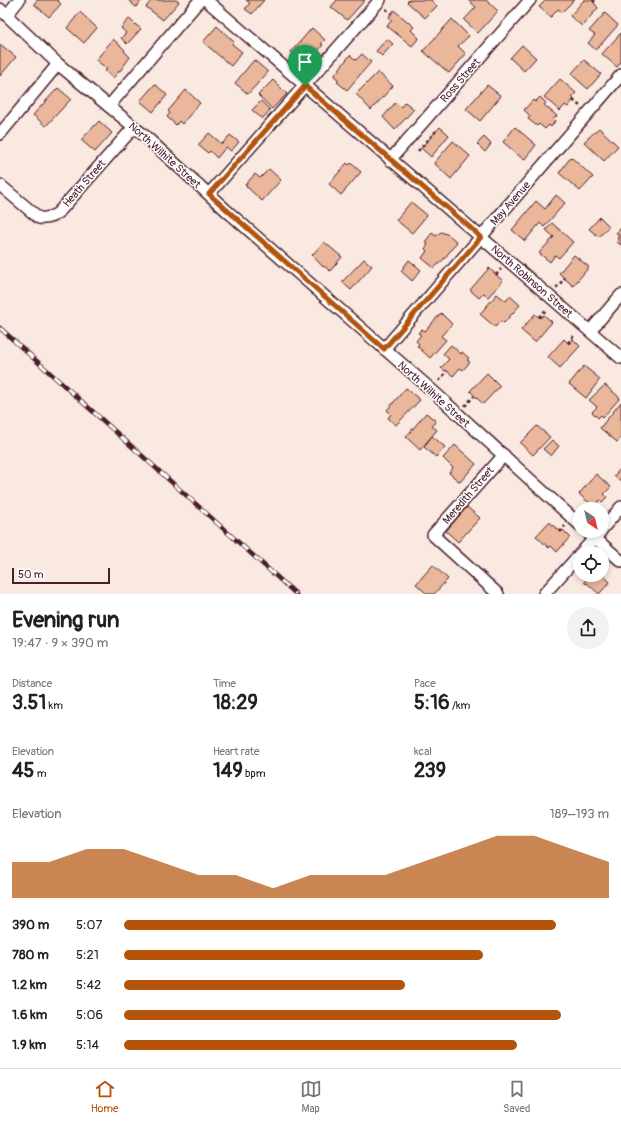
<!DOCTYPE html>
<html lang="en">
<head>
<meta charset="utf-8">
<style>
  body { margin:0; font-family:Pangolin,sans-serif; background:#f2f2f2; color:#202124; height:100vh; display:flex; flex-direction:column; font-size:15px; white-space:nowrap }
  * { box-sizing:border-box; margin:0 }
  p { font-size:13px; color:#757577 }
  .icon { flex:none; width:22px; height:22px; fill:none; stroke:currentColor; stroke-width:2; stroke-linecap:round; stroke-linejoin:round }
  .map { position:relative; height:594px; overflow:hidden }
  .details { display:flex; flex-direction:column; background:#fff; flex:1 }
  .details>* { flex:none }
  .needle { width:26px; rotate:145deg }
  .buttons { position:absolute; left:573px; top:502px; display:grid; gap:8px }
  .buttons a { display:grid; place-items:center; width:36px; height:36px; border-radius:50%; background:#fff; box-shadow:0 2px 6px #0003; font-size:20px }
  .scale { position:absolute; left:12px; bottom:10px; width:98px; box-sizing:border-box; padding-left:4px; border:2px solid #4a1f2b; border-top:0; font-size:11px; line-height:14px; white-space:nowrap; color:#4a1f2b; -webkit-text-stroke:3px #fff; paint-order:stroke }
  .pin { position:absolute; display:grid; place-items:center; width:34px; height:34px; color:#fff; margin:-41px -17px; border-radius:50% 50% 50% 0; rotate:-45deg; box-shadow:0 0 4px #0007 }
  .pin .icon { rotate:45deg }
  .round { display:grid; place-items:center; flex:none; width:42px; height:42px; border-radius:21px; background:#f2f2f2 }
  .head { display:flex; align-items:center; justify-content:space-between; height:68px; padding:0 12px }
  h1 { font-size:22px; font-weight:700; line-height:30px }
  .figures { display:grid; grid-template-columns:repeat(3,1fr); gap:6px; height:68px; padding:4px 12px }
  .figures div { display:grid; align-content:center }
  .figures b { font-size:20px; font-weight:700 }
  .figures small { font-size:11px; font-weight:400 }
  .figures p { font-size:11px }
  .chart { height:112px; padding:8px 12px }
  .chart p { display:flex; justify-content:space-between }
  .chart svg { width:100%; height:72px; margin-top:4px; fill:#b45309; opacity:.7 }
  ul { padding:0 12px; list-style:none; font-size:13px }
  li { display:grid; grid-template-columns:64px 48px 1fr; align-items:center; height:30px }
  li i { height:10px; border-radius:5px; background:#b45309 }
  .tabs { display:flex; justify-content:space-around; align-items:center; height:56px; border-top:1px solid #e0e0e0; background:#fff; font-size:11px; color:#757577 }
  .tabs a { display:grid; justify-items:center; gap:2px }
  .tabs .selected { color:#b45309 }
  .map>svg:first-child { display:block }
  .building { fill:#eab79b; stroke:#4a1f2b }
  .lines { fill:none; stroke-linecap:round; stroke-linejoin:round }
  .street-casing { stroke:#4a1f2b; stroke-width:14 }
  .path { stroke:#4a1f2b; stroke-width:2.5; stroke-dasharray:3 3; stroke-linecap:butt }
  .street { stroke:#fff; stroke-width:11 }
  .rail-casing { stroke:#4a1f2b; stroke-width:4.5 }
  .rail { stroke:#fff; stroke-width:3; stroke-dasharray:9; stroke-linecap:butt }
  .route-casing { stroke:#fff; stroke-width:8 }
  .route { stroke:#b45309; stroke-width:5 }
  .labels { text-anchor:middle; stroke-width:3; stroke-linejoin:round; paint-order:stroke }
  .street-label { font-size:11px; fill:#4a1f2b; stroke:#fff }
</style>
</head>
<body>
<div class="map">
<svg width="621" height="594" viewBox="0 0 621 594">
  <rect width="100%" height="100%" fill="#f9e9e1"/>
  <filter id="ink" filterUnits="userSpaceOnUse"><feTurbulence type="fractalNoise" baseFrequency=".025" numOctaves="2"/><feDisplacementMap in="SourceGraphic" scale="8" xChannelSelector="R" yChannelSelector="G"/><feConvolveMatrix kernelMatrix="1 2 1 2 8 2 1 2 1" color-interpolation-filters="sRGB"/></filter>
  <g filter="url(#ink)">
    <g class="building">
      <path d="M37,0H57L61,4L49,17L34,4Z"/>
      <path d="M128,0H142L136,7Z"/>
      <path d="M152,0H176L179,2L163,20L146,7Z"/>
      <path d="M246,0H264L252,14L245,9L250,3Z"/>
      <path d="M337,0H365L347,20L331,7Z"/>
      <path d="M409,0H431L437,6L425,18L407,2Z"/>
      <path d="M468,0H486L498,11L478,33L464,20L476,7Z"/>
      <path d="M546,0H574L562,12L558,9L551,17L539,7Z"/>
      <path d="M584,0H592L598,8L582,26L570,16Z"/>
      <path d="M394,10L414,27L411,30L419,38L412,46L387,26L392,20L389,17Z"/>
      <path d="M80,12L97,28L84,43L67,28Z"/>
      <path d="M605,13L618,25L596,50L588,43L595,35L589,31Z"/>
      <path d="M129,19L141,29L127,44L121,38L126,33L121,28Z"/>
      <path d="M452,19L469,36L458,46L466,54L449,73L423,51Z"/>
      <path d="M217,26L234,42L232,44L242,52L231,66L203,42Z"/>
      <path d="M312,28L325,40L321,44L323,45L306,65L291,52Z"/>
      <path d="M621,33V62L617,67L602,54Z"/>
      <path d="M113,39L125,50L124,51L130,57L120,71H119L113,78L105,71L107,69L96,60Z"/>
      <path d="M387,39L393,44L382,56L376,51Z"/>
      <path d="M0,44L16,57L0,76Z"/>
      <path d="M522,45L536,58L524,71L510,58Z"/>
      <path d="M362,54L371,62L347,90L337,82L339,80L334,76L350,55L356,60Z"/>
      <path d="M254,60L268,72L248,94L235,83Z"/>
      <path d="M584,60L601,74L588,89L571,74Z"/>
      <path d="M378,72L393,86L371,110L356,94Z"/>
      <path d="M560,79L576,93L572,97L574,99L573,100L568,107L565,105L560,111L544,97Z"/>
      <path d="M273,80L287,94L272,109L258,95Z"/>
      <path d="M155,84L167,95L153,112L140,101Z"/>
      <path d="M487,85L501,96L480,121L466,109Z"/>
      <path d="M58,88L71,99L46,126L33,115Z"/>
      <path d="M186,90L200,103L182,124L179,121L176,125L167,117L170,113L168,111Z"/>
      <path d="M540,97L546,103L544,105L557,116L553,119L555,121L551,127L549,125L545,129L539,124L537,126L528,119L530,116L524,110L533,100L535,102Z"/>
      <path d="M261,101L270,110L262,119L252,110Z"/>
      <path d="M396,102L401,107L405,102L414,109L395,130L383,117Z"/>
      <path d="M99,121L112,133L95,152L81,140Z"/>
      <path d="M440,127L449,135L431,157L421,148Z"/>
      <path d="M515,127L536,145L524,160L503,142Z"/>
      <path d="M599,128L618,146L604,161L584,142Z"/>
      <path d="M209,133L222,144L230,135L239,142L231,151L226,147L217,158L210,151L208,153L198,145Z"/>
      <path d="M484,137L491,144L485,152L477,144Z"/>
      <path d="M453,141L470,156L451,179L434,163Z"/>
      <path d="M571,157L593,177L580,191L559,173Z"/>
      <path d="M347,163L349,165L351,163L361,172L341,195L329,184Z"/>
      <path d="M269,169L281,180L262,201L245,185L255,174L260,178Z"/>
      <path d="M556,195L565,203L544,227L540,223L525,241L512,230L536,201L545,209Z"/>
      <path d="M411,202L427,215L412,233L396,220Z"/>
      <path d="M600,217L609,226L599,237L589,229Z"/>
      <path d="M552,223L573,242L559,258L555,255L550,262L539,253L554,237L546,230Z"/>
      <path d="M621,228V245L617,242L619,239L617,238L619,235L616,233Z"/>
      <path d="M441,232L449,235L457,242L444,259L434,268L422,258L427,251L425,249L428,244L425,242L432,233L436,236Z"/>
      <path d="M324,242L342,257L330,271L324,266L323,267L312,255Z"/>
      <path d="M574,255L589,267L573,286L559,273Z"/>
      <path d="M364,259L372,266L351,290L342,282Z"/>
      <path d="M409,260L421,270L412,281L401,271Z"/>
      <path d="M489,268L503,281L488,297L484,293L479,298L470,290Z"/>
      <path d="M497,294L506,301L510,296L520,305L504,323L501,321L495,327L480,314Z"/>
      <path d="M441,313L452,324L441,336L446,340L430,358L417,346L419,344L416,341L421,335L418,333L422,329L425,331Z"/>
      <path d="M535,314L540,318L544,315L552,322L535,342L521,330Z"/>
      <path d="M564,339L569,344L573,339L580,346L560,368L548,357Z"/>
      <path d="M451,345L461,354L462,352L469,358L467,360L470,362L463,370L460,368L453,376L446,370L445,371L441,368L449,359L443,354Z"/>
      <path d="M584,366L600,379L586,398L569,384Z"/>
      <path d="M487,373L500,386L483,404L470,391Z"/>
      <path d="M605,385L620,398L603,417L601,415L598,418L592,412L597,407L589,400Z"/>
      <path d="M406,388L420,400L396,425L388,418L391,414L387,410Z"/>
      <path d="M621,402V437L617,442L600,428Z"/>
      <path d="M426,413L436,421L432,426L437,430L420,450L406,437Z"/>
      <path d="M537,426L550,437L533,455L520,443Z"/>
      <path d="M432,436L445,447L436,457L424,447Z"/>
      <path d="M552,440L559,446L551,456L543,449Z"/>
      <path d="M455,445L476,464L460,482L449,473L453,468L443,458Z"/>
      <path d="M621,468V481L614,476Z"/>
      <path d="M596,474L611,487L604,494L607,497L602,502L600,500L594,507L579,494Z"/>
      <path d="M467,507L480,518L458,542L446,531Z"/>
      <path d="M549,522L561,532L563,530L570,537L557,552L551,546L549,548L536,536Z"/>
      <path d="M433,565L448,579L434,594H427L416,584Z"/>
      <path d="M602,574L610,582L599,594L587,583L586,584L584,582L586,581L582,577L583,575Z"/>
    </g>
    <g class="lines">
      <g class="street-casing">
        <g id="street">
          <path d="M206,0L621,358"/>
          <path d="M0,9L58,64L146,137L227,211L435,393L580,525"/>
          <path d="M7,15L19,0"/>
          <path d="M109,106L200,0"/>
          <path d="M0,134L58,64"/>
          <path d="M390,160L530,0"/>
          <path d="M0,185L39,218C47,219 52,217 58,213L134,127"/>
          <path d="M209,194L380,0"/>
          <path d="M590,331L621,295"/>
          <path d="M384,349L621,75"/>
          <path d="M602,529L621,507"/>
          <path d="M587,531L621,561"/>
          <path d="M581,553L601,531"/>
          <path d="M498,594L433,535L504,455"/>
          <path d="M544,594L580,554"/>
        </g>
      </g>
      <g class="path">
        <path d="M593,2L595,0"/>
        <path d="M386,9L391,14"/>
        <path d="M573,100L581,107"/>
        <path d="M418,151L436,131"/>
        <path d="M496,275L501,269"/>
        <path d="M556,288L565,278"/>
        <path d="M539,317L547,309"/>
        <path d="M568,343L575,334"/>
        <path d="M439,381L447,371"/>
        <path d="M465,406L474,396"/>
        <path d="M560,532L565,526"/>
      </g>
      <use href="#street" class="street"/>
      <g class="rail-casing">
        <path id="rail" d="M0,328L296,594"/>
      </g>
      <use href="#rail" class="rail"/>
    </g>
  </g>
  <g class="lines" filter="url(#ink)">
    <g class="route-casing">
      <path id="route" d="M305,86L481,237L384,349L209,194Z"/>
    </g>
    <use href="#route" class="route"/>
  </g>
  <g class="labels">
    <g class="street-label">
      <text transform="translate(460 80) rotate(-49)" y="4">Ross Street</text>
      <text transform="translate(165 155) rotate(42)" y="4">North Wilhite Street</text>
      <text transform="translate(84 183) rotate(-49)" y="4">Heath Street</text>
      <text transform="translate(510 203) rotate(-49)" y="4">May Avenue</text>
      <text transform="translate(532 281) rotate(41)" y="4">North Robinson Street</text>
      <text transform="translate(434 394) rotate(42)" y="4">North Wilhite Street</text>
      <text transform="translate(468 495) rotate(-49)" y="4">Meredith Street</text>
    </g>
  </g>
</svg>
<div class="buttons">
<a><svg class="needle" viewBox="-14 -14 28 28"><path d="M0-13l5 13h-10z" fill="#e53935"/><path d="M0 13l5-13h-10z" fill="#757577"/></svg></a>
<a><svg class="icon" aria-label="locate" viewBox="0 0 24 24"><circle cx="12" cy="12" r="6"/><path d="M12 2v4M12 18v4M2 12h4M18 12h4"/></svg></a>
</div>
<div class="scale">50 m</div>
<div class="pin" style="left:305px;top:86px;background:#1e9e55"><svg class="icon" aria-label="arrive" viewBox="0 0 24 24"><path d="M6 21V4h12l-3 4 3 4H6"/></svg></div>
</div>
<section class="details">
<div class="head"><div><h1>Evening run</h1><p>19:47 · 9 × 390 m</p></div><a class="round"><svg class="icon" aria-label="share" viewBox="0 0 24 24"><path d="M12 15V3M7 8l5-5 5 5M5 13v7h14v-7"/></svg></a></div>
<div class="figures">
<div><p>Distance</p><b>3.51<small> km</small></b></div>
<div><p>Time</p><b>18:29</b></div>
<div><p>Pace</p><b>5:16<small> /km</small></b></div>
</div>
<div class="figures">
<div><p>Elevation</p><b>45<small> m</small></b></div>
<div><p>Heart rate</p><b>149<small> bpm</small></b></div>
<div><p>kcal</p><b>239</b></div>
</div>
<div class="chart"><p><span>Elevation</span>189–193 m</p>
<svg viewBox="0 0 160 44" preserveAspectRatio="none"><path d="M0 44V22L10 22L20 14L30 14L40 22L50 30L60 30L70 38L80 30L90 30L100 30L110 22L120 14L130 6L140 6L150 14L160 22V44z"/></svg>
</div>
<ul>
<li><b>390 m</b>5:07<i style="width:89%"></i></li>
<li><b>780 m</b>5:21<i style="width:74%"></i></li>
<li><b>1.2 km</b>5:42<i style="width:58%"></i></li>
<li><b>1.6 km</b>5:06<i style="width:90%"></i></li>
<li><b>1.9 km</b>5:14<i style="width:81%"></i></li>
</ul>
</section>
<nav class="tabs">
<a class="selected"><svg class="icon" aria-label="home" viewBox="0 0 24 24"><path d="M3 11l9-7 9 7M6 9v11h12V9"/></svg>Home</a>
<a><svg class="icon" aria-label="map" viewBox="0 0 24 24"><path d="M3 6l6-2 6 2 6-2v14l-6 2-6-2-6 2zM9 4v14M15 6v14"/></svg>Map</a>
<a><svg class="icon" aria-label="saved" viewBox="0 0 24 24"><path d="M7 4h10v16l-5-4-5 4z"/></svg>Saved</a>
</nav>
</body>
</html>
